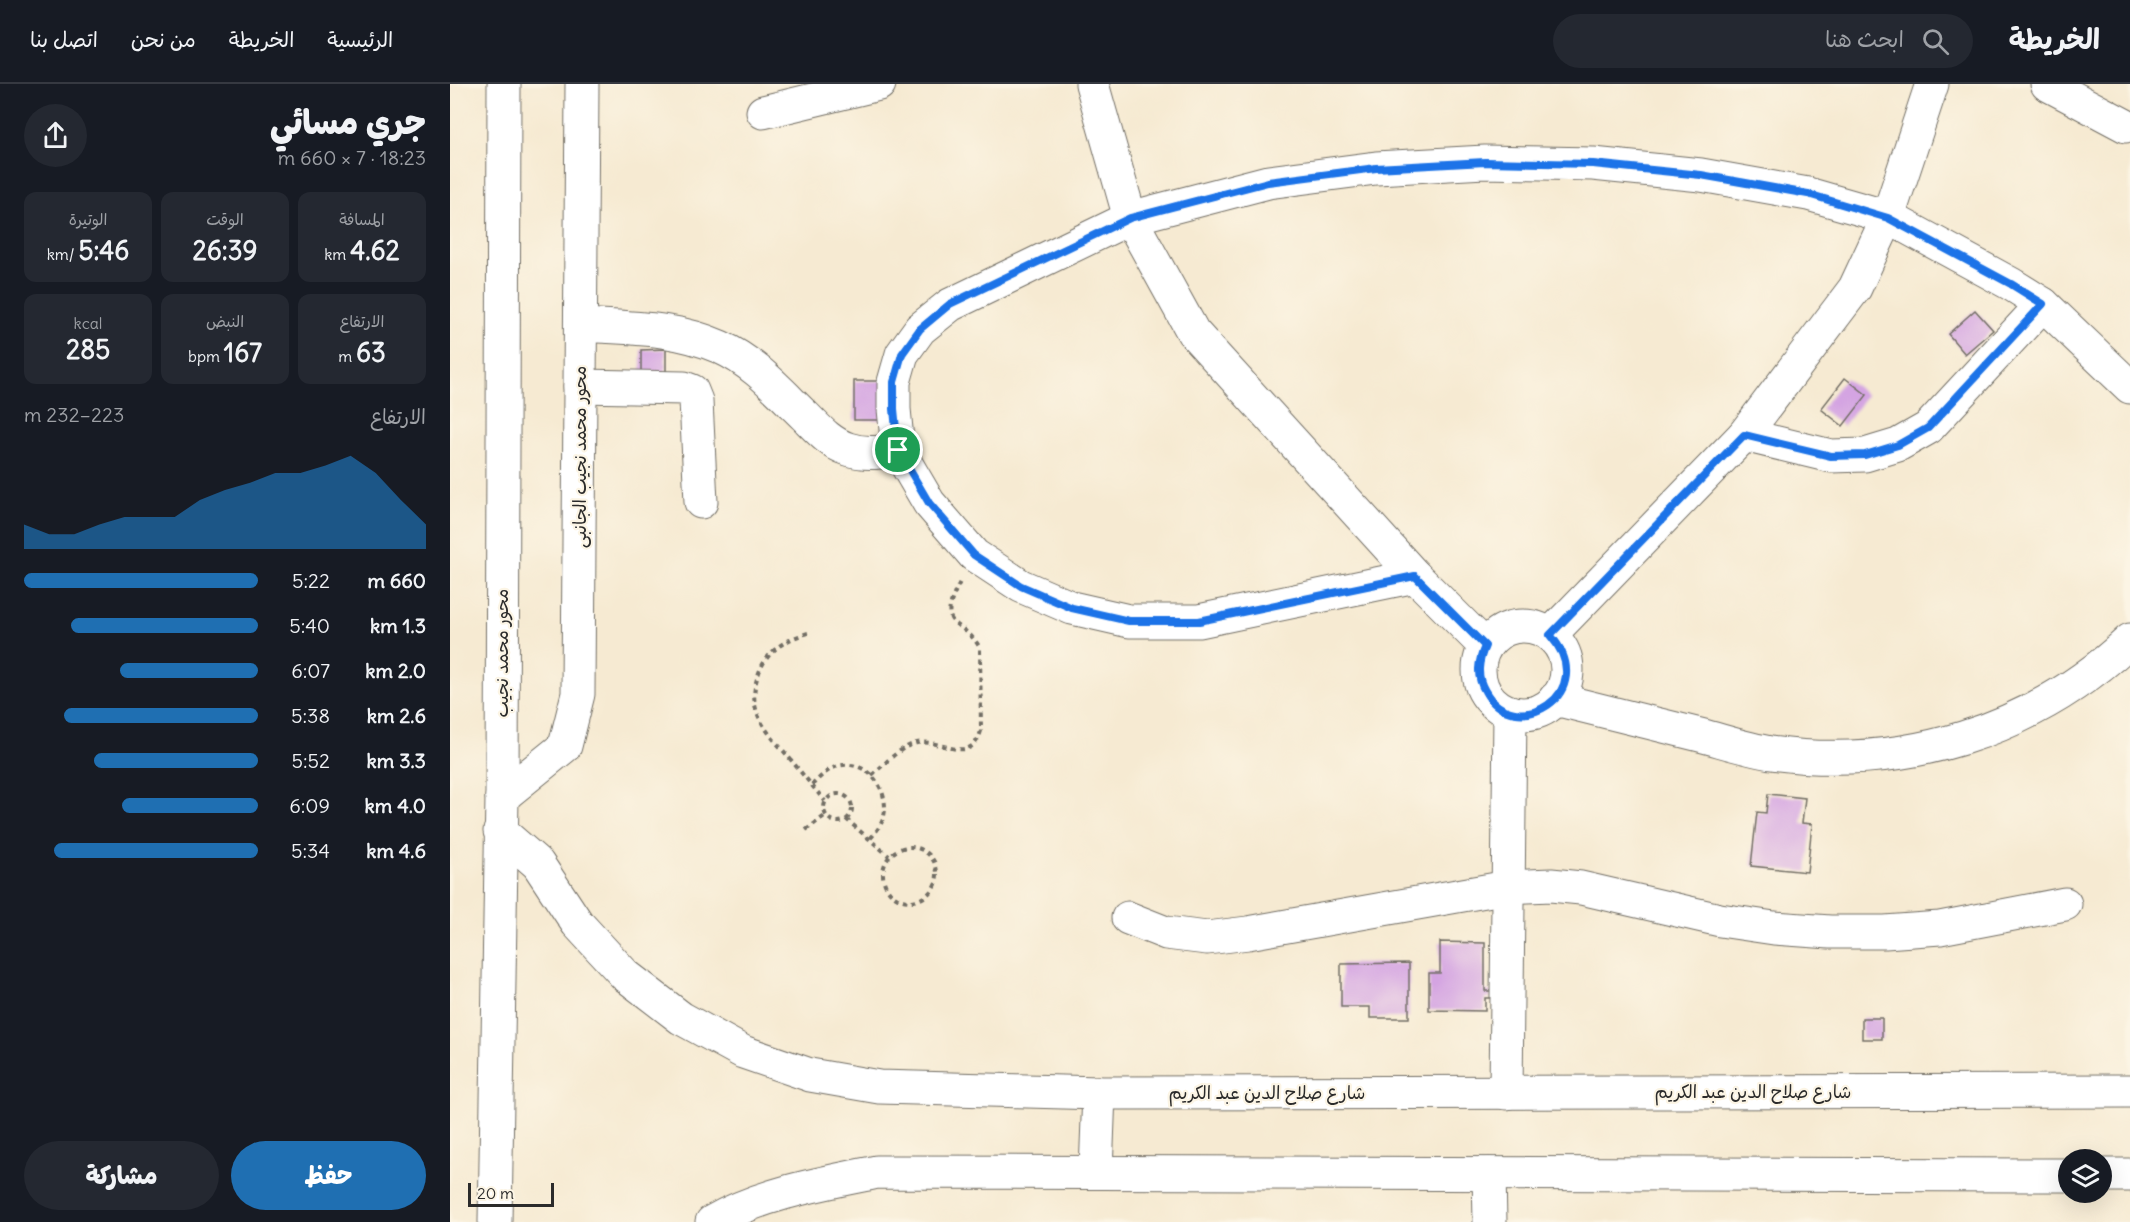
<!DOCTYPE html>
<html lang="ar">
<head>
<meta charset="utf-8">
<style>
  body { margin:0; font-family:Delius,"Playpen Sans Arabic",sans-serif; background:#242831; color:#f1f3f6; direction:rtl; height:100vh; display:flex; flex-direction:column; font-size:22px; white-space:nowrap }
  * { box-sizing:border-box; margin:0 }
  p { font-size:20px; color:#9ea1a6 }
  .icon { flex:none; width:33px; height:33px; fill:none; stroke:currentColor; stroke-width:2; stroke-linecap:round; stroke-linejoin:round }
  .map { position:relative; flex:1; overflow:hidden; direction:ltr }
  .details { display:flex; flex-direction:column; background:#171b24; width:450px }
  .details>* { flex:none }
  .controls { position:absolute; left:1608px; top:1065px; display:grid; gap:12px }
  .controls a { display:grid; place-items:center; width:54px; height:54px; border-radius:50%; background:#171b24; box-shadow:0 6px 24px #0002; font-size:30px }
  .scale { position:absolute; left:18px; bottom:15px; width:86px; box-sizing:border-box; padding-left:6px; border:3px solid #2b2b2b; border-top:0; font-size:16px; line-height:21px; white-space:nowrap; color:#2b2b2b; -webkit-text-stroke:4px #fcf5e5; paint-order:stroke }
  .pin { position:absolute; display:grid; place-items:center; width:51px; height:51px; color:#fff; margin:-26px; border:3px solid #fff; border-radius:50%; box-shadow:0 2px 6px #0007 }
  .round { display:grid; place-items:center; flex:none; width:63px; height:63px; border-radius:32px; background:#242831 }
  .headline { display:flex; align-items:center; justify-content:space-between; height:102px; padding:0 24px }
  h1 { font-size:33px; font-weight:800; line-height:45px }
  .stats { display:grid; grid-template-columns:repeat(3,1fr); gap:9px; height:102px; padding:6px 24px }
  .stats div { display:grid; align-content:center; border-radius:12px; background:#242831; text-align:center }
  .stats b { font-size:26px; font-weight:800 }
  .stats small { font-size:16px; font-weight:400 }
  .stats p { font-size:16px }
  .chart { height:168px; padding:12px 24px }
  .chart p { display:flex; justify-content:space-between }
  .chart svg { width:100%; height:108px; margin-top:6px; fill:#1f6fb2; opacity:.7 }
  .button { display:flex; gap:12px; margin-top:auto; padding:12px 24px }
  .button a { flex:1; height:69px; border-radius:36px; background:#1f6fb2; color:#fff; font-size:24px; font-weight:800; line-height:69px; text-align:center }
  .button a+a { background:#242831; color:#f1f3f6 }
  ul { padding:0 24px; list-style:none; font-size:20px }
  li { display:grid; grid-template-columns:96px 72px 1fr; align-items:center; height:45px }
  li i { height:15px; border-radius:8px; background:#1f6fb2 }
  header { display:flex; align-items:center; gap:36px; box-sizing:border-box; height:84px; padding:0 30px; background:#171b24; border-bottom:2px solid #363941 }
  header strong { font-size:28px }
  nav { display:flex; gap:33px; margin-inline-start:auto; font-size:21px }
  .search { width:420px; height:54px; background:#242831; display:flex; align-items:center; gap:15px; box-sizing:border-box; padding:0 21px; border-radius:33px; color:#9ea1a6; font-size:22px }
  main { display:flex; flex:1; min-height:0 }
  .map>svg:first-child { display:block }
  .building { fill:#d4a4e2 }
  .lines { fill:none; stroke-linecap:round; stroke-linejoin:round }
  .minor-casing { stroke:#726e65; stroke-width:35 }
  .major-casing { stroke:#726e65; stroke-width:35 }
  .path { stroke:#726e65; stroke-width:4; stroke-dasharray:4.5 4.5; stroke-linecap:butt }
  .minor { stroke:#fff; stroke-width:33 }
  .major { stroke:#fff; stroke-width:33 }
  .route-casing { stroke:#fff; stroke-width:12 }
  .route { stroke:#1a73e8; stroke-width:8 }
  .labels { text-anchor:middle; stroke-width:4.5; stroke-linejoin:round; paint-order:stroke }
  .street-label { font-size:18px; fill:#2b2b2b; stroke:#fcf5e5 }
</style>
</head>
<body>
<header>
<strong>الخريطة</strong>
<div class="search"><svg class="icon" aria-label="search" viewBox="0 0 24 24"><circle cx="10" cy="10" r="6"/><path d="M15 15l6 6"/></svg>ابحث هنا</div>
<nav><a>الرئيسية</a><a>الخريطة</a><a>من نحن</a><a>اتصل بنا</a></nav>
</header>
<main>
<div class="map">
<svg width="1680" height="1138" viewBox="0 0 1680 1138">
  <rect width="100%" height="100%" fill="#fcf5e5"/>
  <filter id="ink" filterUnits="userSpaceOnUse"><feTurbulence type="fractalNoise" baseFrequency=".0167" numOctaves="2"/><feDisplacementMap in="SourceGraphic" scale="12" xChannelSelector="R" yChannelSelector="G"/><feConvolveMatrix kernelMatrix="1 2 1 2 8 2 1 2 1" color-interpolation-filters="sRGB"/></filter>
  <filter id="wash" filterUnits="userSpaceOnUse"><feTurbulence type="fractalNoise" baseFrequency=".008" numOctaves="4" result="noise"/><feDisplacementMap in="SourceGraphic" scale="24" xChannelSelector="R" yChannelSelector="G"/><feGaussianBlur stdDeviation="1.35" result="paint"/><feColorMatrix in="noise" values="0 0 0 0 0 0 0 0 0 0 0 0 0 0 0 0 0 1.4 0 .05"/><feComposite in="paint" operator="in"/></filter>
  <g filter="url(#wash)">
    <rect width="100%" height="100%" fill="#f6ead2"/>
    <g id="blocks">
      <g class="building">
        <path d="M1525,226L1543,246L1515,270L1498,250Z"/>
        <path d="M216,265V291H191V266Z"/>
        <path d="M1395,294L1417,311L1393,342L1371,325Z"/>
        <rect x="404" y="297" width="30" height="39"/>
        <path d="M1318,710L1355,714L1352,739L1362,740L1357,788L1301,782L1307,728L1316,729Z"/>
        <path d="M990,858L1035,859V907H1041V914H1035V927L979,926V889H990Z"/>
        <path d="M959,879V934H920V923H891V880Z"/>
        <rect x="1412" y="934" width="20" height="21"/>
      </g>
    </g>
  </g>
  <g filter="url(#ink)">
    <use href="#blocks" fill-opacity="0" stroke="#726e65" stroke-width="1.5"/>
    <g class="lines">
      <g class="minor-casing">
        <g id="minor">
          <path d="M642,0L680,134L743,248L965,492L1035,562"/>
          <path d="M1597,0L1676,42"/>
          <path d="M313,28L429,0"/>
          <path d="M131,241C178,244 226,243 270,263C304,278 329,307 355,332C368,345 380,359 398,365C415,371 432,368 448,366"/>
          <path d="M130,302L234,304L242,307L246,317L251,418"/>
          <path d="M1294,351L1381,372L1415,371L1448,361L1478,344L1593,220"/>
          <path d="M965,492L749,537H679L622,524L571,502L524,471L479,419L448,366L444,325V298L452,270L470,245L500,221L680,134L818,98L926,84L1035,78L1143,80L1251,91L1358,110L1438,133L1561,200L1593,220L1680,303"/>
          <circle cx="1073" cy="586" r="44"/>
          <path d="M1100,551L1294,351L1405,204L1438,133L1482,0"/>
          <path d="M1105,615C1153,627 1202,639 1250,651C1273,657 1297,665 1321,669C1454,687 1582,648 1680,556"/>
          <path d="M52,713L115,662L128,610L132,0"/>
          <path d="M678,834L716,849L757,854L798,849L1058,803L1101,801L1131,804L1270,836L1324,844L1380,848H1435L1490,844L1615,820"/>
          <path d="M1056,1009L1060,628"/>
          <path d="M1039,1090L1040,1138"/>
        </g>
      </g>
      <g class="major-casing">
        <g id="major">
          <path d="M50,747L88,780L127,839L175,891L231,934L293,968L360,991L429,1003L649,1009L1680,1007"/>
          <path d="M646,1088L649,1009"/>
          <path d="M1652,1091H1680"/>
          <path d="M45,1138L52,713L54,0"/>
          <path d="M262,1138C310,1110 373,1099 427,1088L1618,1091"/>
        </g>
      </g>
      <g class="path">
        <path d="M358,549C337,555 319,565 310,586C294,625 314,644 337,671C350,687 362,702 375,717"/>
        <path d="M422,691C435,680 449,663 467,659C492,654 520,683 531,647L530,564C512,532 484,548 510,498"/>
        <path d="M362,701C369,694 378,685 388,682C417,674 440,706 434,732C431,742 426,748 419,756"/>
        <circle cx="388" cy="724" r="14"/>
        <path d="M396,735L439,772"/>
        <path d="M356,746L376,731"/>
        <circle cx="460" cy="790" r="27"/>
      </g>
      <use href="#minor" class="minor"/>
      <use href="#major" class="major"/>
    </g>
  </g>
  <g class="lines" filter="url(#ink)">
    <g class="route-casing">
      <path id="route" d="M1035,78L1143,80L1251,91L1358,110L1438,134L1561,200L1593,220L1478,344L1448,361L1415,371L1381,372L1294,351L1100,551C1152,610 1064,660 1035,607C1026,592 1028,578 1035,562L965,492L749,537H679L622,524L571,502L524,471L479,419L448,366L444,325V298L452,270L470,245L500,220L680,134L818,98L926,84Z"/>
    </g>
    <use href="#route" class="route"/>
  </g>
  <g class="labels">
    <g class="street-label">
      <text transform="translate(130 373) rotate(-90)" y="6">محور محمد نجيب الجانبى</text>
      <text transform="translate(52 569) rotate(-90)" y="6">محور محمد نجيب</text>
      <text x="1303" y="1014">شارع صلاح الدين عبد الكريم</text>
      <text x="817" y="1015">شارع صلاح الدين عبد الكريم</text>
    </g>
  </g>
</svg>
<div class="controls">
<a><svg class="icon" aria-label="layers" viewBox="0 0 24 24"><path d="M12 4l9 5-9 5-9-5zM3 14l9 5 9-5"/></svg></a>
</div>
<div class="scale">20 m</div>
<div class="pin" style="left:448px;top:366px;background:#1e9e55"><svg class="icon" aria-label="arrive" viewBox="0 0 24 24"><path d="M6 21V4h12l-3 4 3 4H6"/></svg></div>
</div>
<section class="details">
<div class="headline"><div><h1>جري مسائي</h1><p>18:23 · 7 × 660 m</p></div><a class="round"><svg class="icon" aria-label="share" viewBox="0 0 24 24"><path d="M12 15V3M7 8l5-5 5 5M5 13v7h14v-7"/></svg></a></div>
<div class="stats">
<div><p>المسافة</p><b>4.62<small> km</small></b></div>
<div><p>الوقت</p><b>26:39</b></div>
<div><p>الوتيرة</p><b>5:46<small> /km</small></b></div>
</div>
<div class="stats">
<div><p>الارتفاع</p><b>63<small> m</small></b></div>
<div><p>النبض</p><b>167<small> bpm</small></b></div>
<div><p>kcal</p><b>285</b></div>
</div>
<div class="chart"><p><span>الارتفاع</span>223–232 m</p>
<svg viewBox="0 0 160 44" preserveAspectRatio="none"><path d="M0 44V34L10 38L20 38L30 34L40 31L50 31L60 31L70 24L80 20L90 17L100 13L110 13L120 10L130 6L140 13L150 24L160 34V44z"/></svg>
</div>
<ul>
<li><b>660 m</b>5:22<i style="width:100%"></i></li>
<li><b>1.3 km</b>5:40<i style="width:80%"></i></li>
<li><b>2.0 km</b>6:07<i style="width:59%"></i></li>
<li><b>2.6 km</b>5:38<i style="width:83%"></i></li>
<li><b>3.3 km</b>5:52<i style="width:70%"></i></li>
<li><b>4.0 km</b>6:09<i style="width:58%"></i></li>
<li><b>4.6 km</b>5:34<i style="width:87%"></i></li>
</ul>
<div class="button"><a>حفظ</a><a>مشاركة</a></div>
</section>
</main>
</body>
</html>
